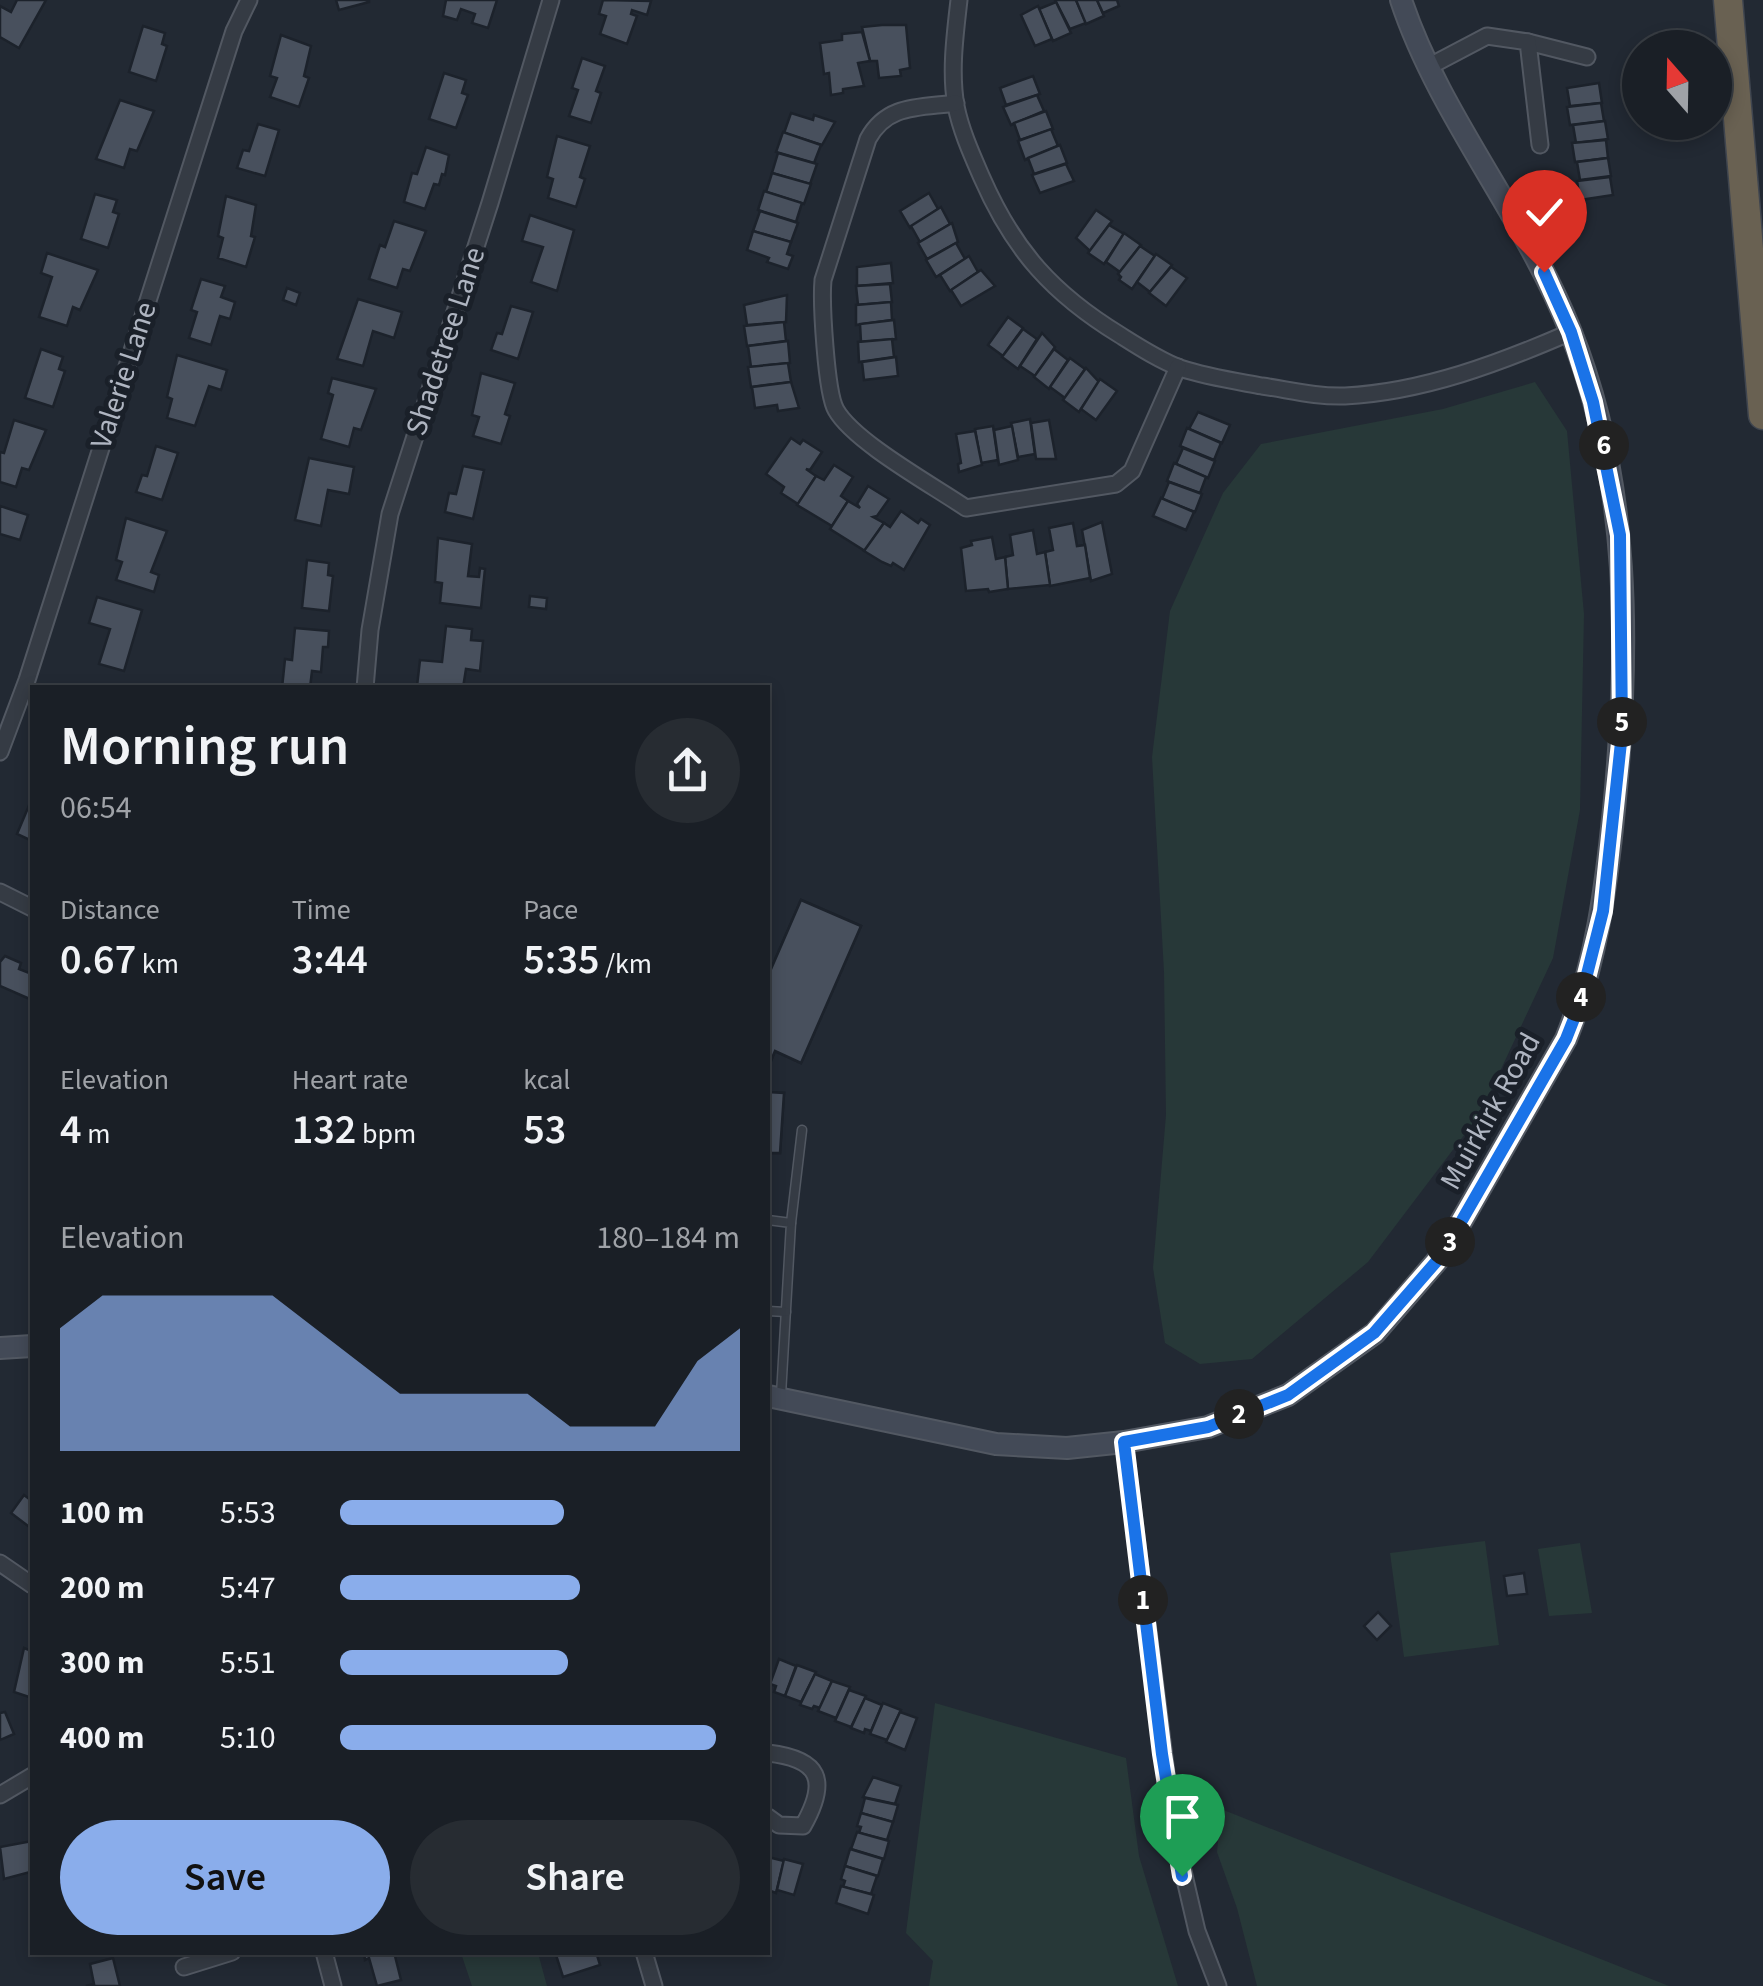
<!DOCTYPE html>
<html lang="en">
<head>
<meta charset="utf-8">
<style>
  body { margin:0; font-family:"Source Sans 3",sans-serif; background:#272c32; color:#f1f3f6; height:100vh; display:flex; flex-direction:column; font-size:38px; white-space:nowrap }
  * { box-sizing:border-box; margin:0 }
  p { font-size:32px; color:#9fa2a7 }
  .icon { flex:none; width:55px; height:55px; fill:none; stroke:currentColor; stroke-width:2; stroke-linecap:round; stroke-linejoin:round }
  .map { position:relative; flex:1; overflow:hidden }
  .drawer { position:absolute; left:30px; top:685px; width:740px; height:1270px; display:flex; flex-direction:column; background:#1a1f26; border-radius:0px; box-shadow:0 5px 15px #0003,0 0 0 2px #383d43 }
  .drawer>* { flex:none }
  .needle { width:65px; rotate:340deg }
  .tools { position:absolute; left:1622px; top:30px; display:grid; gap:20px }
  .tools a { display:grid; place-items:center; width:110px; height:110px; border-radius:50%; background:#1a1f26; box-shadow:0 5px 15px #0003,0 0 0 2px #383d43; font-size:50px }
  .pin { position:absolute; display:grid; place-items:center; width:85px; height:85px; color:#fff; margin:-102px -42px; border-radius:50% 50% 50% 0; rotate:-45deg; box-shadow:0 0 10px #0007 }
  .pin .icon { rotate:45deg }
  .km { position:absolute; width:50px; height:50px; margin:-25px; border-radius:50%; background:#222; color:#fff; font-size:28px; line-height:50px; text-align:center }
  .round { display:grid; place-items:center; flex:none; width:105px; height:105px; border-radius:52px; background:#272c32 }
  .head { display:flex; align-items:center; justify-content:space-between; height:170px; padding:0 30px }
  h1 { font-size:55px; font-weight:600; line-height:75px }
  .metrics { display:grid; grid-template-columns:repeat(3,1fr); gap:15px; height:170px; padding:10px 30px }
  .metrics div { display:grid; align-content:center }
  .metrics b { font-size:42px; font-weight:600 }
  .metrics small { font-size:28px; font-weight:400 }
  .metrics p { font-size:28px }
  .chart { height:280px; padding:20px 30px }
  .chart p { display:flex; justify-content:space-between }
  .chart svg { width:100%; height:180px; margin-top:10px; fill:#8aadeb; opacity:.7 }
  .action { display:flex; gap:20px; margin-top:auto; padding:20px 30px }
  .action a { flex:1; height:115px; border-radius:60px; background:#8aadeb; color:#111; font-size:40px; font-weight:600; line-height:115px; text-align:center }
  .action a+a { background:#272c32; color:#f1f3f6 }
  ul { padding:0 30px; list-style:none; font-size:32px }
  li { display:grid; grid-template-columns:160px 120px 1fr; align-items:center; height:75px }
  li i { height:25px; border-radius:12px; background:#8aadeb }
  .map>svg:first-child { display:block }
  .green { fill:#273838 }
  .building { fill:#48505d; stroke:#1c222b; stroke-width:2.5 }
  .lines { fill:none; stroke-linecap:round; stroke-linejoin:round }
  .lane-casing { stroke:#525862; stroke-width:11 }
  .street-casing { stroke:#525862; stroke-width:19 }
  .secondary-casing { stroke:#525862; stroke-width:24 }
  .highway-casing { stroke:#3f454f; stroke-width:31 }
  .lane { stroke:#353b44; stroke-width:8 }
  .street { stroke:#353b44; stroke-width:15 }
  .secondary { stroke:#434a57; stroke-width:20 }
  .highway { stroke:#696152; stroke-width:28 }
  .route-casing { stroke:#fff; stroke-width:20 }
  .route { stroke:#1a73e8; stroke-width:12 }
  .labels { text-anchor:middle; stroke-width:10; stroke-linejoin:round; paint-order:stroke }
  .street-label { font-size:30px; fill:#afb5c1; stroke:#1a2029 }
</style>
</head>
<body>
<div class="map">
<svg width="1763" height="1986" viewBox="0 0 1763 1986">
  <rect width="100%" height="100%" fill="#222933"/>
  <g class="green">
    <path d="M1535,382L1567,431L1584,614L1580,810L1553,958L1480,1114L1368,1262L1252,1359L1200,1364L1165,1343L1153,1268L1166,1115L1164,972L1152,757L1170,611L1223,493L1261,444L1443,409Z"/>
    <path d="M1485,1541L1499,1645L1404,1657L1390,1553Z"/>
    <path d="M1580,1543L1592,1613L1549,1616L1538,1549Z"/>
    <path d="M935,1703L1126,1758L1139,1856L1178,1986H929L933,1961L906,1933Z"/>
    <path d="M1221,1809L1669,1986H1257L1237,1908L1217,1852Z"/>
    <path d="M461,1953H538L547,1986H472Z"/>
  </g>
  <g class="building">
    <path d="M17,0H46L19,48L0,37V6L11,12Z"/>
    <path d="M336,0H369V2L339,10Z"/>
    <path d="M446,0H497L488,28L472,23L475,14L461,9L457,20L443,16Z"/>
    <path d="M603,0L651,1L647,15L632,10L631,14L637,16L627,44L600,34L606,16L599,14Z"/>
    <path d="M1055,0H1076L1086,23L1070,29Z"/>
    <path d="M1076,0H1097L1104,16L1086,24Z"/>
    <path d="M1097,0H1117L1119,6L1103,13Z"/>
    <path d="M1056,2L1071,33L1053,41L1039,9Z"/>
    <path d="M1038,6L1052,39L1035,46L1021,15Z"/>
    <path d="M882,25H906L910,68L900,70L901,76L879,78L877,61H870L862,27Z"/>
    <path d="M143,26L165,33L162,44L167,46L156,81L129,72Z"/>
    <path d="M862,32L870,61L858,63L864,86L843,89V93L831,95L829,73L824,74L820,43L842,40V34Z"/>
    <path d="M281,35L311,46L304,76L309,78L299,107L270,97L277,78L270,76Z"/>
    <path d="M582,58L605,66L596,91L601,93L591,123L569,116L578,90L572,88Z"/>
    <path d="M444,73L466,80L462,93L468,95L456,128L429,119Z"/>
    <path d="M1033,76L1040,94L1006,105L1000,88Z"/>
    <path d="M1599,83L1602,103L1570,106L1567,88Z"/>
    <path d="M1037,95L1044,111L1011,125L1003,107Z"/>
    <path d="M120,100L154,111L137,151L130,149L124,168L96,159Z"/>
    <path d="M1601,103L1604,121L1570,125L1567,107Z"/>
    <path d="M1046,111L1053,129L1020,140L1014,123Z"/>
    <path d="M791,113L813,120L814,115L835,122L822,145L784,133Z"/>
    <path d="M1605,121L1608,139L1576,143L1573,125Z"/>
    <path d="M258,124L279,130L265,176L237,168L243,150L249,151Z"/>
    <path d="M1051,129L1058,146L1025,160L1018,141Z"/>
    <path d="M783,132L821,145L814,163L776,152Z"/>
    <path d="M557,136L590,146L580,177L585,179L576,207L548,198L553,179L547,177Z"/>
    <path d="M1606,140L1608,158L1575,162L1572,143Z"/>
    <path d="M1060,145L1067,163L1034,174L1028,158Z"/>
    <path d="M426,147L449,155L445,175L442,174L439,185L434,184L425,209L404,202L412,173L417,174Z"/>
    <path d="M778,153L817,164L810,184L772,173Z"/>
    <path d="M1608,158L1611,176L1580,180L1577,162Z"/>
    <path d="M1066,164L1074,181L1040,193L1032,175Z"/>
    <path d="M772,173L811,184L804,204L766,192Z"/>
    <path d="M1610,177L1613,195L1580,200L1577,181Z"/>
    <path d="M764,191L802,203L796,222L758,210Z"/>
    <path d="M929,193L938,209L910,228L900,211Z"/>
    <path d="M95,194L117,200L113,212L119,214L108,248L81,239Z"/>
    <path d="M226,196L256,205L251,236L255,237L246,267L218,258L223,238L218,236Z"/>
    <path d="M941,207L950,224L920,242L911,226Z"/>
    <path d="M1096,210L1112,221L1090,251L1076,238Z"/>
    <path d="M760,211L798,223L791,242L753,231Z"/>
    <path d="M530,215L574,230L557,291L531,282L543,247L522,241Z"/>
    <path d="M394,221L426,231L410,271L403,269L397,288L369,279L380,245L385,247Z"/>
    <path d="M952,223L958,242L927,259L918,243Z"/>
    <path d="M1109,225L1124,234L1104,264L1088,253Z"/>
    <path d="M753,231L791,242L787,254L793,256L788,269L767,262L769,258L747,250Z"/>
    <path d="M1124,233L1141,245L1120,272L1106,262Z"/>
    <path d="M956,243L965,259L936,277L926,260Z"/>
    <path d="M1140,246L1155,256L1132,289L1119,280L1121,277L1118,274Z"/>
    <path d="M47,253L98,270L80,310L73,307L67,326L39,317L52,277L41,273Z"/>
    <path d="M1156,254L1172,265L1150,292L1137,282Z"/>
    <path d="M969,256L978,272L950,291L940,275Z"/>
    <path d="M891,263L893,283L857,286V267Z"/>
    <path d="M1171,267L1187,278L1166,306L1149,293Z"/>
    <path d="M981,270L995,286L961,306L951,290Z"/>
    <path d="M201,279L225,286L221,297L235,302L230,319L220,316L211,345L189,338L197,312L191,310Z"/>
    <path d="M890,284L892,302L858,305L856,286Z"/>
    <path d="M287,288L300,293L296,305L283,300Z"/>
    <path d="M787,295L786,322L747,325L744,305Z"/>
    <path d="M358,299L402,312L394,338L373,331L363,366L337,359Z"/>
    <path d="M891,302L892,320L856,325V305Z"/>
    <path d="M511,306L533,312L518,359L491,350L497,333L502,334Z"/>
    <path d="M1008,317L1023,328L1003,356L988,345Z"/>
    <path d="M894,320L896,339L861,342L860,324Z"/>
    <path d="M784,322L786,341L747,346L744,326Z"/>
    <path d="M1023,329L1037,339L1018,369L1002,357Z"/>
    <path d="M1042,333L1055,347L1035,376L1020,366Z"/>
    <path d="M892,339L894,357L859,362L858,342Z"/>
    <path d="M788,341L790,363L751,367L748,346Z"/>
    <path d="M41,349L63,357L59,369L65,371L53,407L25,398Z"/>
    <path d="M1054,349L1068,360L1049,389L1034,377Z"/>
    <path d="M177,355L227,370L221,390L209,386L195,426L167,418L172,399L167,397Z"/>
    <path d="M896,357L898,376L864,380L862,362Z"/>
    <path d="M1070,358L1085,369L1065,398L1050,387Z"/>
    <path d="M788,363L791,382L751,387L748,367Z"/>
    <path d="M1086,368L1099,382L1079,412L1063,400Z"/>
    <path d="M481,373L515,383L505,414L510,416L501,444L473,436L479,417L472,415Z"/>
    <path d="M332,378L376,389L361,430L354,428L349,447L321,439L333,395L328,393Z"/>
    <path d="M1100,379L1117,391L1096,420L1081,409Z"/>
    <path d="M791,382L799,408L778,411L777,405L755,408L752,387Z"/>
    <path d="M1198,412L1230,425L1222,443L1189,429Z"/>
    <path d="M1030,419L1035,454L1018,457L1011,423Z"/>
    <path d="M14,420L46,430L29,470L22,468L16,487L0,482V452L4,453Z"/>
    <path d="M1049,420L1056,459H1036L1031,423Z"/>
    <path d="M993,426L998,460L981,463L975,429Z"/>
    <path d="M1012,426L1018,460L999,465L994,430Z"/>
    <path d="M1187,428L1221,443L1214,460L1180,446Z"/>
    <path d="M975,431L982,465L959,472L958,464L961,463L956,434Z"/>
    <path d="M791,438L800,444L803,440L822,452L810,470L806,469L816,476L798,504L781,493L784,487L766,474Z"/>
    <path d="M156,446L178,453L162,500L136,492L142,475L147,476Z"/>
    <path d="M1183,448L1215,461L1208,478L1176,464Z"/>
    <path d="M309,458L354,467L349,494L328,490L321,526L295,520Z"/>
    <path d="M1174,463L1206,477L1200,493L1167,481Z"/>
    <path d="M834,465L853,477L841,496L848,501L832,526L797,505L816,476L824,480Z"/>
    <path d="M463,466L484,470L473,519L445,512L449,493L456,494Z"/>
    <path d="M1169,482L1202,494L1195,512L1162,499Z"/>
    <path d="M868,486L889,499L877,516L873,517L884,523L865,551L830,529L848,501L860,508L857,504Z"/>
    <path d="M1161,498L1194,512L1186,530L1153,516Z"/>
    <path d="M0,506L28,515L20,540L0,534Z"/>
    <path d="M901,511L918,523L921,519L930,525L904,570L893,563L891,566L882,562L864,551L884,523L890,527Z"/>
    <path d="M126,518L167,531L151,572L159,575L154,592L116,580L122,562L116,560Z"/>
    <path d="M1102,522L1112,574L1091,581L1082,530Z"/>
    <path d="M1073,523L1077,546L1085,545L1090,578L1050,586L1045,552L1053,550L1049,528Z"/>
    <path d="M1033,530L1037,554L1045,552L1050,585L1008,589L1005,557L1013,555L1010,535Z"/>
    <path d="M992,537L996,559L1005,557L1008,589L989,592L988,589L966,591L961,548L972,545L971,541Z"/>
    <path d="M438,538L472,544L468,576L479,577L480,568L485,569L481,608L440,603L442,583L435,582Z"/>
    <path d="M307,560L329,563L328,575L333,576L329,611L302,608Z"/>
    <path d="M530,596L547,598L546,609L529,607Z"/>
    <path d="M97,597L142,610L124,671L99,664L110,629L89,623Z"/>
    <path d="M446,626L472,629L471,640L483,641L480,671L466,669L463,688L417,686L420,660L442,662Z"/>
    <path d="M295,628L329,631L328,647H323L321,672L312,671L310,688H282L285,659L292,660Z"/>
    <path d="M30,803L32,804V841L17,834Z"/>
    <path d="M801,900L861,926L801,1063L775,1051L768,1068V976Z"/>
    <path d="M801,900L861,926L801,1063L775,1051L768,1068V976Z"/>
    <path d="M5,956L21,963L19,969L32,974V1000L0,986V962Z"/>
    <path d="M768,1092L784,1093L780,1153H770L768,1180Z"/>
    <path d="M768,1092L784,1093L780,1153H770L768,1180Z"/>
    <path d="M24,1495L32,1501V1529L11,1513Z"/>
    <path d="M1524,1573L1527,1594L1507,1596L1504,1576Z"/>
    <path d="M1378,1612L1391,1626L1377,1640L1364,1626Z"/>
    <path d="M24,1648L32,1651V1698L14,1692Z"/>
    <path d="M779,1659L796,1666L785,1696L774,1692L776,1686L770,1684Z"/>
    <path d="M797,1665L816,1672L801,1702L785,1696Z"/>
    <path d="M815,1674L832,1681L820,1708L814,1706L812,1709L800,1705Z"/>
    <path d="M832,1681L850,1687L836,1718L818,1711Z"/>
    <path d="M849,1690L866,1696L851,1727L835,1721Z"/>
    <path d="M865,1698L882,1705L871,1731L865,1729L864,1733L851,1728Z"/>
    <path d="M883,1703L901,1710L887,1740L870,1734Z"/>
    <path d="M5,1712L14,1734L0,1740V1713Z"/>
    <path d="M900,1712L917,1718L905,1750L886,1742Z"/>
    <path d="M873,1777L901,1786L895,1804L863,1797Z"/>
    <path d="M865,1798L898,1805L893,1822L861,1813Z"/>
    <path d="M861,1813L893,1822L887,1840L859,1833L861,1827L857,1826Z"/>
    <path d="M857,1832L889,1841L884,1859L851,1849Z"/>
    <path d="M32,1841V1880L30,1872L4,1879L0,1847Z"/>
    <path d="M850,1849L883,1859L878,1876L845,1866Z"/>
    <path d="M768,1857L784,1861L776,1893L768,1890Z"/>
    <path d="M784,1859L803,1864L794,1895L777,1890Z"/>
    <path d="M845,1866L877,1876L871,1894L843,1887L845,1881L841,1879Z"/>
    <path d="M841,1886L874,1895L868,1914L836,1903Z"/>
    <path d="M364,1952H394L401,1980L377,1986L369,1958L365,1960Z"/>
    <path d="M566,1952H596L600,1965L563,1977L556,1955Z"/>
    <path d="M113,1958L120,1986H86L94,1984L90,1964Z"/>
  </g>
  <g class="lines">
    <g class="lane-casing">
      <g id="lane">
        <path d="M768,1220L791,1223L781,1395"/>
        <path d="M791,1223L802,1130"/>
        <path d="M768,1311L786,1312"/>
      </g>
    </g>
    <g class="street-casing">
      <g id="street">
        <path d="M959,0C955,35 950,72 956,106C961,131 972,155 982,178C1014,251 1053,294 1120,335C1139,347 1159,360 1180,368C1207,377 1235,381 1262,386C1290,390 1316,397 1345,396C1423,392 1500,363 1571,332"/>
        <path d="M1528,42L1587,57"/>
        <path d="M1430,66L1487,36L1528,42L1540,145"/>
        <path d="M956,103C919,108 887,104 868,139L823,280C821,302 826,393 836,410C854,442 934,486 966,508L1116,484L1132,471L1178,367"/>
        <path d="M365,688L370,630L390,514L490,203L551,0"/>
        <path d="M0,752L27,680L234,31L249,0"/>
        <path d="M0,892L32,908"/>
        <path d="M1124,1442L1173,1828L1197,1931L1218,1986"/>
        <path d="M0,1563L32,1585"/>
        <path d="M768,1753C820,1759 829,1780 803,1826L779,1825L768,1817"/>
        <path d="M0,1795L32,1776"/>
        <path d="M324,1952L333,1986"/>
        <path d="M644,1952L654,1986"/>
        <path d="M184,1967L232,1952"/>
      </g>
    </g>
    <g class="secondary-casing">
      <g id="secondary">
        <path d="M0,1348L32,1346"/>
        <path d="M768,1396L996,1444L1067,1448L1124,1442L1208,1427L1288,1395L1375,1333L1442,1255L1566,1039C1596,964 1606,889 1614,809C1630,650 1631,482 1570,330C1525,216 1439,115 1401,0"/>
      </g>
    </g>
    <g class="highway-casing">
      <path id="highway" d="M1728,0L1763,415"/>
    </g>
    <use href="#lane" class="lane"/>
    <use href="#street" class="street"/>
    <use href="#secondary" class="secondary"/>
    <use href="#highway" class="highway"/>
  </g>
  <g class="lines">
    <g class="route-casing">
      <path id="route" d="M1182,1876L1162,1754L1124,1442L1208,1427L1288,1395L1374,1333L1442,1255L1566,1039L1579,1006L1603,911L1622,733L1620,535L1593,402L1571,332L1544,272"/>
    </g>
    <use href="#route" class="route"/>
  </g>
  <g class="labels">
    <g class="street-label">
      <text transform="translate(445 341) rotate(-72)" y="10">Shadetree Lane</text>
      <text transform="translate(123 375) rotate(-72)" y="10">Valerie Lane</text>
      <text transform="translate(1490 1111) rotate(-61)" y="10">Muirkirk Road</text>
    </g>
  </g>
</svg>
<div class="tools">
<a><svg class="needle" viewBox="-14 -14 28 28"><path d="M0-13l5 13h-10z" fill="#e53935"/><path d="M0 13l5-13h-10z" fill="#9fa2a7"/></svg></a>
</div>
<div class="pin" style="left:1182px;top:1876px;background:#1e9e55"><svg class="icon" aria-label="arrive" viewBox="0 0 24 24"><path d="M6 21V4h12l-3 4 3 4H6"/></svg></div>
<div class="pin" style="left:1544px;top:272px;background:#d93025"><svg class="icon" aria-label="check" viewBox="0 0 24 24"><path d="M5 12l5 5 9-10"/></svg></div>
<b class="km" style="left:1143px;top:1600px">1</b>
<b class="km" style="left:1239px;top:1414px">2</b>
<b class="km" style="left:1450px;top:1242px">3</b>
<b class="km" style="left:1581px;top:997px">4</b>
<b class="km" style="left:1622px;top:722px">5</b>
<b class="km" style="left:1604px;top:445px">6</b>
<section class="drawer">
<div class="head"><div><h1>Morning run</h1><p>06:54</p></div><a class="round"><svg class="icon" aria-label="share" viewBox="0 0 24 24"><path d="M12 15V3M7 8l5-5 5 5M5 13v7h14v-7"/></svg></a></div>
<div class="metrics">
<div><p>Distance</p><b>0.67<small> km</small></b></div>
<div><p>Time</p><b>3:44</b></div>
<div><p>Pace</p><b>5:35<small> /km</small></b></div>
</div>
<div class="metrics">
<div><p>Elevation</p><b>4<small> m</small></b></div>
<div><p>Heart rate</p><b>132<small> bpm</small></b></div>
<div><p>kcal</p><b>53</b></div>
</div>
<div class="chart"><p><span>Elevation</span>180–184 m</p>
<svg viewBox="0 0 160 44" preserveAspectRatio="none"><path d="M0 44V14L10 6L20 6L30 6L40 6L50 6L60 14L70 22L80 30L90 30L100 30L110 30L120 38L130 38L140 38L150 22L160 14V44z"/></svg>
</div>
<ul>
<li><b>100 m</b>5:53<i style="width:56%"></i></li>
<li><b>200 m</b>5:47<i style="width:60%"></i></li>
<li><b>300 m</b>5:51<i style="width:57%"></i></li>
<li><b>400 m</b>5:10<i style="width:94%"></i></li>
</ul>
<div class="action"><a>Save</a><a>Share</a></div>
</section>
</div>
</body>
</html>
